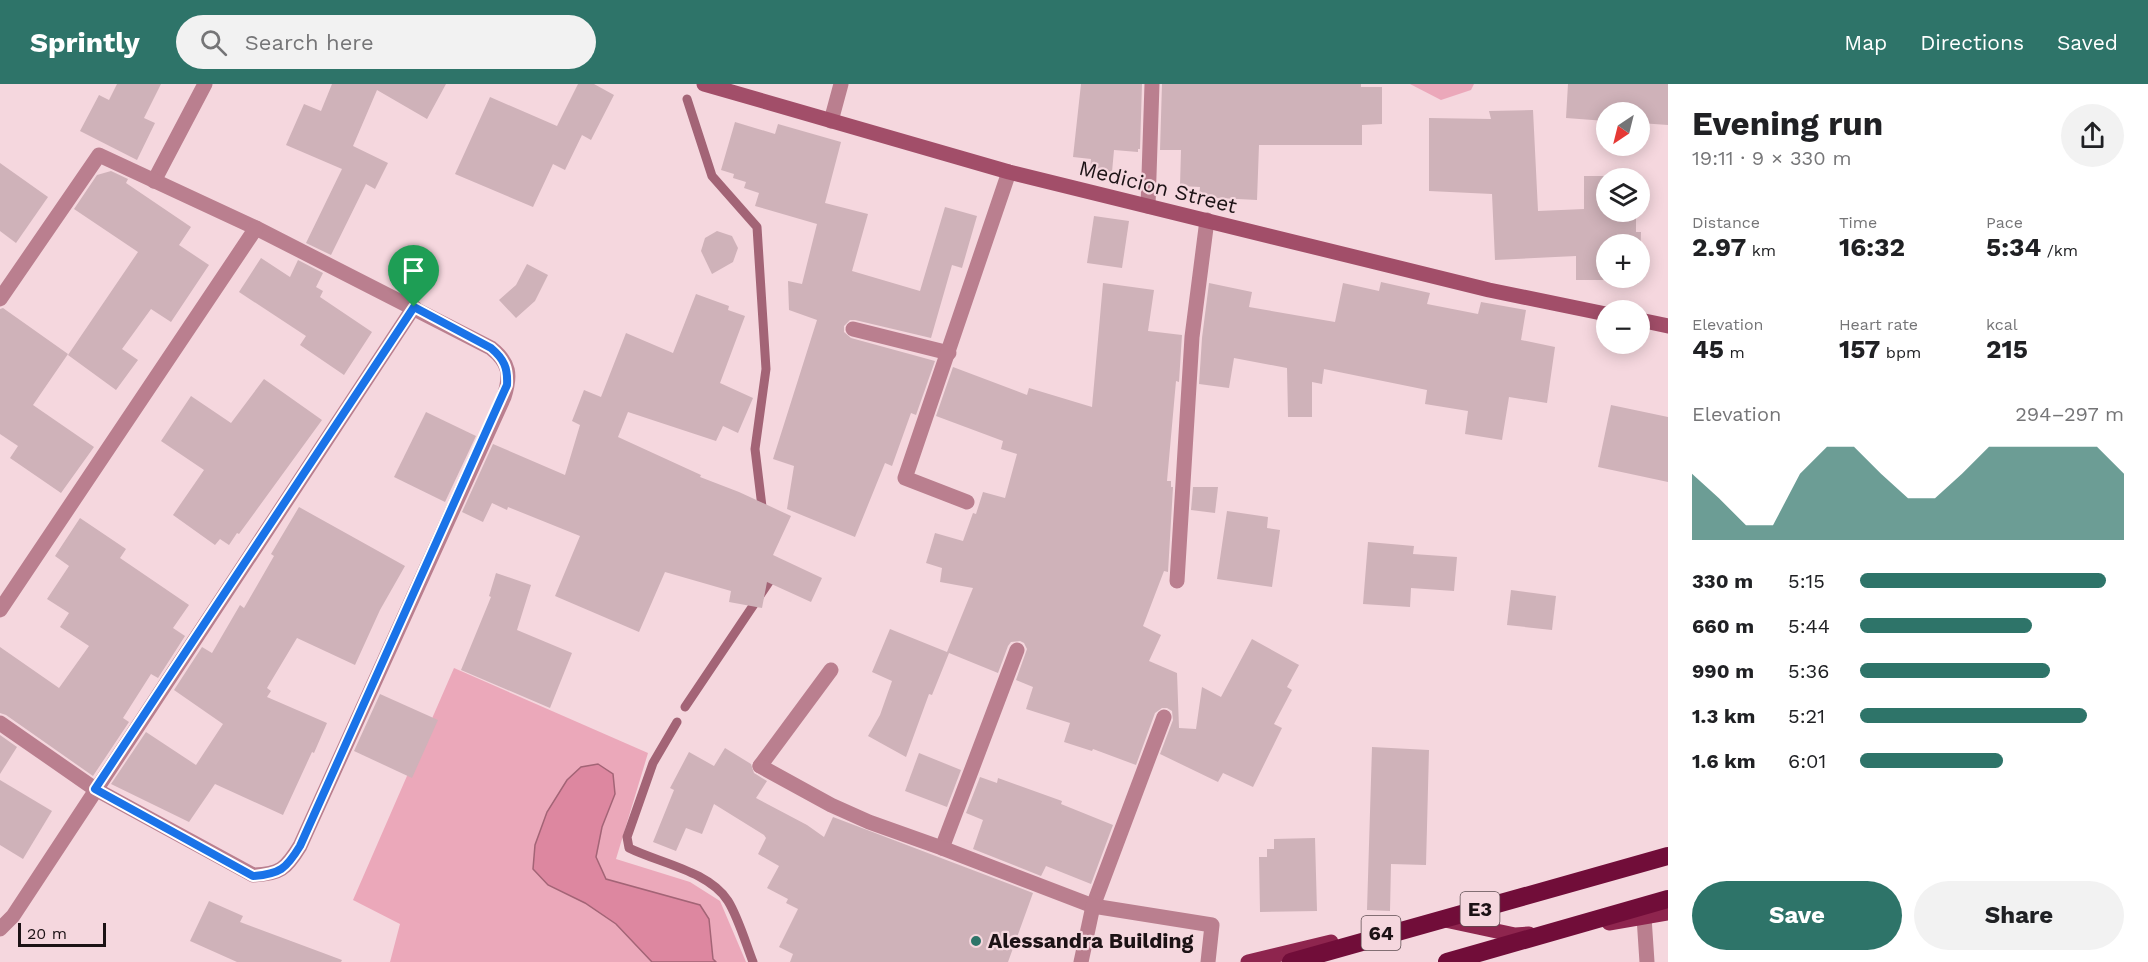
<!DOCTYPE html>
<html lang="en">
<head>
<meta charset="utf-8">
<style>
  body { margin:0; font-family:"Work Sans",sans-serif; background:#f2f2f2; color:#202124; height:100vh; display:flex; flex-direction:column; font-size:22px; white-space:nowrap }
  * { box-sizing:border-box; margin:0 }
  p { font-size:20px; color:#757577 }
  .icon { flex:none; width:33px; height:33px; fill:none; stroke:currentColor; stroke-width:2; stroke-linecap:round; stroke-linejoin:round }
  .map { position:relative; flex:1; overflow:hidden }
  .side { display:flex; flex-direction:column; background:#fff; width:480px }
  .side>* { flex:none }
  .needle { width:39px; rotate:215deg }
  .tools { position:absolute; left:1596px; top:18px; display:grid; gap:12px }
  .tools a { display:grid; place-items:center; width:54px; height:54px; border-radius:50%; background:#fff; box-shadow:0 3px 15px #0003; font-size:30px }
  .scale { position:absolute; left:18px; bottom:15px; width:88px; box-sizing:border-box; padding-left:6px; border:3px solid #1c1215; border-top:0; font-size:16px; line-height:21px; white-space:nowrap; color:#1c1215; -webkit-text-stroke:4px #f5d7de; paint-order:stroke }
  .pin { position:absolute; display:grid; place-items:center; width:51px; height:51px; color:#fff; margin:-62px -26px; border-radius:50% 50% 50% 0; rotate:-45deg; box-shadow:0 0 6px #0007 }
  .pin .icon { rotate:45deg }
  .round { display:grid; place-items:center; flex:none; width:63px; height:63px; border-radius:32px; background:#f2f2f2 }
  .overview { display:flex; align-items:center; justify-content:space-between; height:102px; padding:0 24px }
  h1 { font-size:33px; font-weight:700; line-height:45px }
  .figures { display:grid; grid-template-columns:repeat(3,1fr); gap:9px; height:102px; padding:6px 24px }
  .figures div { display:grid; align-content:center }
  .figures b { font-size:26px; font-weight:700 }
  .figures small { font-size:16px; font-weight:400 }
  .figures p { font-size:16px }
  .chart { height:168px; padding:12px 24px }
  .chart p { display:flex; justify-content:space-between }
  .chart svg { width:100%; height:108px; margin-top:6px; fill:#2e7469; opacity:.7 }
  .button { display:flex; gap:12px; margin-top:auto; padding:12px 24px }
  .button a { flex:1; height:69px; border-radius:36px; background:#2e7469; color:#fff; font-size:24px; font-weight:700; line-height:69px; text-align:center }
  .button a+a { background:#f2f2f2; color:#202124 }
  ul { padding:0 24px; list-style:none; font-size:20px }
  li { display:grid; grid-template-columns:96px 72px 1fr; align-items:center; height:45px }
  li i { height:15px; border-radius:8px; background:#2e7469 }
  header { display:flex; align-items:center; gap:36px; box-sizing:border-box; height:84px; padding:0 30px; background:#2e7469; color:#fff }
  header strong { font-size:28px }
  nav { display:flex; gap:33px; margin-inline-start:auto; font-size:21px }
  .search { width:420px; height:54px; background:#f2f2f2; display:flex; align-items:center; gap:15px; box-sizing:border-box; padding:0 21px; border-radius:33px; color:#757577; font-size:22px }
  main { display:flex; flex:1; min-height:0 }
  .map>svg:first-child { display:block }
  .green { fill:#eba8ba }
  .water { fill:#dd87a0; stroke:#a36476; stroke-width:1.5 }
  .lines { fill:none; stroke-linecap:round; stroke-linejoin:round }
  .stream { stroke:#a36476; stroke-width:9 }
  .building { fill:#cfb2b9 }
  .lane { stroke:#ba7f8f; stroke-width:15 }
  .street { stroke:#ba7f8f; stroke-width:15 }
  .secondary { stroke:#a24e69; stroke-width:15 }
  .primary { stroke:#8e254e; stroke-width:15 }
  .highway-bridge { stroke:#710d39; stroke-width:18 }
  .route-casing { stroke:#fff; stroke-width:12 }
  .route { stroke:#1a73e8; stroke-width:8 }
  .poi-dot { fill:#2e7469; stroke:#f5d7de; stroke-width:2 }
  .labels { text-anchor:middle; stroke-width:4.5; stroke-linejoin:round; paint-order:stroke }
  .shield { fill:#f5d7de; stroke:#5d4d51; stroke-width:1.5 }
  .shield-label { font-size:20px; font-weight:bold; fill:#1c1215 }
  .street-label { font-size:21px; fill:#1c1215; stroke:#f5d7de }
  .poi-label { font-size:21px; font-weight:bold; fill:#1c1215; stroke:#f5d7de; text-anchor:start }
</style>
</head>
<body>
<header>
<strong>Sprintly</strong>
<div class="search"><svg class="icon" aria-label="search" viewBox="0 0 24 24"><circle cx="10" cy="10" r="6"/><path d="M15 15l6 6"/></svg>Search here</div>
<nav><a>Map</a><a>Directions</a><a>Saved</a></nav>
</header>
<main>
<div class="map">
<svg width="1668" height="878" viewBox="0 0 1668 878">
  <rect width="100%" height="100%" fill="#f5d7de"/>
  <g class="green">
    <path d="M1410,0H1474L1471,6L1441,16Z"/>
    <path d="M454,584L648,669L616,775L690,798L720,817L746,878H716L713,876L709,835L700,821L606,795L596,773L602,743L567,696L547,728L535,761L548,801L585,819L616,840L652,878H390L400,840L353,816Z"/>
  </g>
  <path class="water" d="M598,680L613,690L615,710L602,743L596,773L606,795L700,821L709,835L713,875L716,878H652L616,840L585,819L548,801L533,785L535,761L547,728L567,696L581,683Z"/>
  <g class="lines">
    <g class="stream">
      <path d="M687,15L712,92L757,143L766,285L755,365L763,431"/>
      <path d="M685,623L771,495L770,489"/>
      <path d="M677,638L653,679L627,753L629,764C659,779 709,787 728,817C738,833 746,860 753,878"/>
    </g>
  </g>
  <g class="building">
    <path d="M117,0H161L144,34L155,39L137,76L80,47L99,11L109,16Z"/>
    <path d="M332,0H446L427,35L377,6L353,62L388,79L375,105L366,100L331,171L306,159L342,85L286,61L304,20L321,27Z"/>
    <path d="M578,0H594L614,11L591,56L582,51L565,86L553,80L533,123L455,90L490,13L557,42Z"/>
    <path d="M1081,0H1142L1140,65H1138V68L1114,66L1112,88L1090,85L1091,75L1073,73Z"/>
    <path d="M1162,0H1361V3H1382V40L1362,41V61H1259L1257,116L1199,113L1200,103L1180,102L1181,66H1160Z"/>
    <path d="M1568,0H1668V41L1640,39V28H1606V37L1566,34Z"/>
    <path d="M1533,26L1538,127L1584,125V92H1636V94H1606V128H1636V148H1641L1640,180V160H1606V194H1639L1638,200L1613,196H1576V172L1495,176L1492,110L1429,107V34L1491,35L1489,27Z"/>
    <path d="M735,38L775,50L778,40L841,58L825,119L868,130L852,187L920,207L945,123L977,132L962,184L952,181L931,254L855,236H850L844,242V248L851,254L935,277L916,331L911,329L892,382L885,379L855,453L787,425L794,382L773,375L817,236L789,226L788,197L802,200L817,140L755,122L759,109L744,104L746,98L733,94L734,90L721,86Z"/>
    <path d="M0,79L48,113L16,159L0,147Z"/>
    <path d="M111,87L128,95L126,99L191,143L179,161L209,181L171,238L151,225L122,265L138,276L116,306L68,271L138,168L74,125L97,91Z"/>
    <path d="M1094,132L1129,137L1122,184L1087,179Z"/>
    <path d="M717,147L732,152L738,164L733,178L712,190L701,167L705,154Z"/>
    <path d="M261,174L290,193L298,176L323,189L316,203L323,207L320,213L372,248L344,291L300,261L306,252L239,208Z"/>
    <path d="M527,180L548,191L535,217L516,234L499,216L516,201Z"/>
    <path d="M1381,198L1430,209L1427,220L1478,230L1481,218L1526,226L1521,256L1555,263L1547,319L1509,313L1502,356L1465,350L1468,327L1425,320L1427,306L1324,285L1322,300L1312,298V333H1288L1287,284L1234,274L1229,304L1199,300L1202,254L1209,199L1252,208L1249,223L1335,238L1343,199L1379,207Z"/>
    <path d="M1103,199L1154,206L1148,247L1182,251L1179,298L1176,297L1167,397H1171V403H1173L1168,488L1164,487L1143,542L1161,551L1149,577L1177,589L1179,644L1196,645L1202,603L1221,613L1252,555L1299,581L1287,603L1292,606L1274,640L1282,644L1253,703L1223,689L1218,698L1160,670L1173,636L1172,627L1167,624H1162L1155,629L1136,681L1093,665L1092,667L1064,658L1070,639L1026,625L1033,603L1016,596L1027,565L1024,559L1020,557L1011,558L1008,562L998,589L949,569L932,611L929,610L906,673L868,652L880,631L892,597L872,588L890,545L947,568L973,504L940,498L942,484L926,479L935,449L963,457L973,429L976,430L983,408L1005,414L1017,370L1001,365L1003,357L936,332L953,283L1027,311L1029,304L1092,323Z"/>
    <path d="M696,210L729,222L728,226L745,232L720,299L753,314L738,349L723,342L716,357L628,328L618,353L701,391L700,393L739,408L791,432L773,471L822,494L811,518L767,498L762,524L729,518L731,507L665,488L639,548L555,512L580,452L508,423L507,426L492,419L483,438L462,428L493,360L565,391L580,341L572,337L584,306L601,313L626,249L673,269Z"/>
    <path d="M3,224L68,270L33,321L94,363L61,409L10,374L18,362L0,350V225Z"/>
    <path d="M264,295L322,336L239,450L237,449L229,461L220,455L215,461L173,431L204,386L161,357L191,312L231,339Z"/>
    <path d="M1611,321L1668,333V398L1598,383Z"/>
    <path d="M426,328L476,352L445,418L394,393Z"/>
    <path d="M1193,403H1218L1215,429L1191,426Z"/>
    <path d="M299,423L405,482L380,526L355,581L297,554L267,604L271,607L267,613L327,639L314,669L312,668L283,731L215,700L189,738L111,700L146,648L196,681L223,640L174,606L202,563L212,569L240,521L244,524L274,472L271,470Z"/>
    <path d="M1227,427L1268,433L1267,444L1280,446L1272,503L1217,495Z"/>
    <path d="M80,434L126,465L120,474L189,521L173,544L185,552L158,594L151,590L123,634L129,638L93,692L6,631L0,629V563L59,604L89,562L60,543L69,529L47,515L69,482L55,472Z"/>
    <path d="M1368,458L1414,462L1413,470L1457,473L1454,507L1411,504L1410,523L1363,520Z"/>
    <path d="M496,489L531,501L517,546L572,569L550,624L461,586L491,513L489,512Z"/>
    <path d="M1511,506L1556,512L1552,546L1507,541Z"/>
    <path d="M380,610L438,636L412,694L354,667Z"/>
    <path d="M0,651L17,663L0,690Z"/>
    <path d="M1372,663L1429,666L1426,781L1391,780L1390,827L1367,826Z"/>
    <path d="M725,664L751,680L754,689L767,697L756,714L807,741L824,753L833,733L1033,809L1008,878H790L793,870L779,863L798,825L786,819L788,815L767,804L779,782L758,770L766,754L764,751L714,720L702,750L686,744L676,767L653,758L674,706L670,704L689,668L714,682Z"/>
    <path d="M919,669L961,686L947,723L905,707Z"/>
    <path d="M980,693L997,699L998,694L1062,717L1061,720L1113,741L1091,800L1046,782L1041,792L973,765L983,736L966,729Z"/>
    <path d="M0,696L52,727L23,775L0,761Z"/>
    <path d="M1315,754L1317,827L1260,828L1259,773H1267V765H1274V755Z"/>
    <path d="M209,817L243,832L240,838L342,876L341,878H237L190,857Z"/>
  </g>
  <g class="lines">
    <g class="lane">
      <path d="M831,37L841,0"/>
      <path d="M853,245L949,269"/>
      <path d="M967,418L905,394L1009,88"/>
      <path d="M1177,497L1192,253L1207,136"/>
      <path d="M760,682L831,586"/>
      <path d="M942,764L1017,566"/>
      <path d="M1093,822L1164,633"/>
      <path d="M1644,833L1647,878"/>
    </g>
    <g class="street">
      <path d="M154,97L205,0"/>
      <path d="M1148,122L1152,0"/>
      <path d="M0,215L99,71L256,144L491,264C510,279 511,291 504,313L300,762C286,785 280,790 253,791L95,705L0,639"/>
      <path d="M0,526L256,144"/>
      <path d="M760,682L831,721L869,738L942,764L1093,822L1212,841L1208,878"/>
      <path d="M0,845L13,832L414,223"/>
      <path d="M1081,878L1093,822"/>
    </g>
    <g class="secondary">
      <path d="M704,0L1009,88L1489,206L1606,230"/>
      <path d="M1640,236L1668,242"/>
    </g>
    <g class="primary">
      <path d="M1440,837L1445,836L1515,851L1529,850"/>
      <path d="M1609,839L1668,829"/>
      <path d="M1248,878L1331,858"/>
    </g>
    <g class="highway-bridge">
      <path d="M1291,878L1668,772"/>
      <path d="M1447,878L1668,815"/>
    </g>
  </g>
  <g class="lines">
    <g class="route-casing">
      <path id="route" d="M414,223L491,264C504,275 508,284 507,301L300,762C286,785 280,790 253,792L95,705Z"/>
    </g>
    <use href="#route" class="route"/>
  </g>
  <circle class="poi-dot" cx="976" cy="857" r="6"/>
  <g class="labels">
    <g class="shield">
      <rect x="1460.5" y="808" width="39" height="34" rx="4.5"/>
      <rect x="1361.5" y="832" width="39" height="34" rx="4.5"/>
    </g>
    <g class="shield-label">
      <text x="1480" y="832">E3</text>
      <text x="1381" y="856">64</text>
    </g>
    <g class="street-label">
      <text transform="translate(1158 103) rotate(14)" y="7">Medicion Street</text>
    </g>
    <g class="poi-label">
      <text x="988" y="864">Alessandra Building</text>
    </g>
  </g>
</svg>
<div class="tools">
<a><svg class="needle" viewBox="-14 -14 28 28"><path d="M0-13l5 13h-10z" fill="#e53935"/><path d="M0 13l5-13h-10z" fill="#757577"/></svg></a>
<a><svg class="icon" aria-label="layers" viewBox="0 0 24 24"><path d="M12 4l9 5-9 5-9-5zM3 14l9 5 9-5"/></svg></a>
<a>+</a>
<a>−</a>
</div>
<div class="scale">20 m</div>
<div class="pin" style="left:414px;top:223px;background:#1e9e55"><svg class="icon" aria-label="arrive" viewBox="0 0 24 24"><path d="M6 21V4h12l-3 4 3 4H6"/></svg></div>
</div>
<section class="side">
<div class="overview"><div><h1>Evening run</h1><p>19:11 · 9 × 330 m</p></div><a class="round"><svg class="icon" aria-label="share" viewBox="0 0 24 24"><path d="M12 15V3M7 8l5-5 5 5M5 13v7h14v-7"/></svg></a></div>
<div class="figures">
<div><p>Distance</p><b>2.97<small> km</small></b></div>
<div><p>Time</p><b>16:32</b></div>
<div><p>Pace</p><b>5:34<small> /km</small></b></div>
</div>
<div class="figures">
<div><p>Elevation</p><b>45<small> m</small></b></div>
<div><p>Heart rate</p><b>157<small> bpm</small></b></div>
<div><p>kcal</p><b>215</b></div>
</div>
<div class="chart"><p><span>Elevation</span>294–297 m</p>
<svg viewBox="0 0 160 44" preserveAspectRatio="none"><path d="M0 44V17L10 27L20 38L30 38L40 17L50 6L60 6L70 17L80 27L90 27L100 17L110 6L120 6L130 6L140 6L150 6L160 17V44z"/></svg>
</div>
<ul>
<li><b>330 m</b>5:15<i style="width:93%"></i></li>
<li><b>660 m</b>5:44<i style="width:65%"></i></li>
<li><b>990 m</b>5:36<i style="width:72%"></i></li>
<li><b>1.3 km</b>5:21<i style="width:86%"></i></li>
<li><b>1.6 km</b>6:01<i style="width:54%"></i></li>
</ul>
<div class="button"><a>Save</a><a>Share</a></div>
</section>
</main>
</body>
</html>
